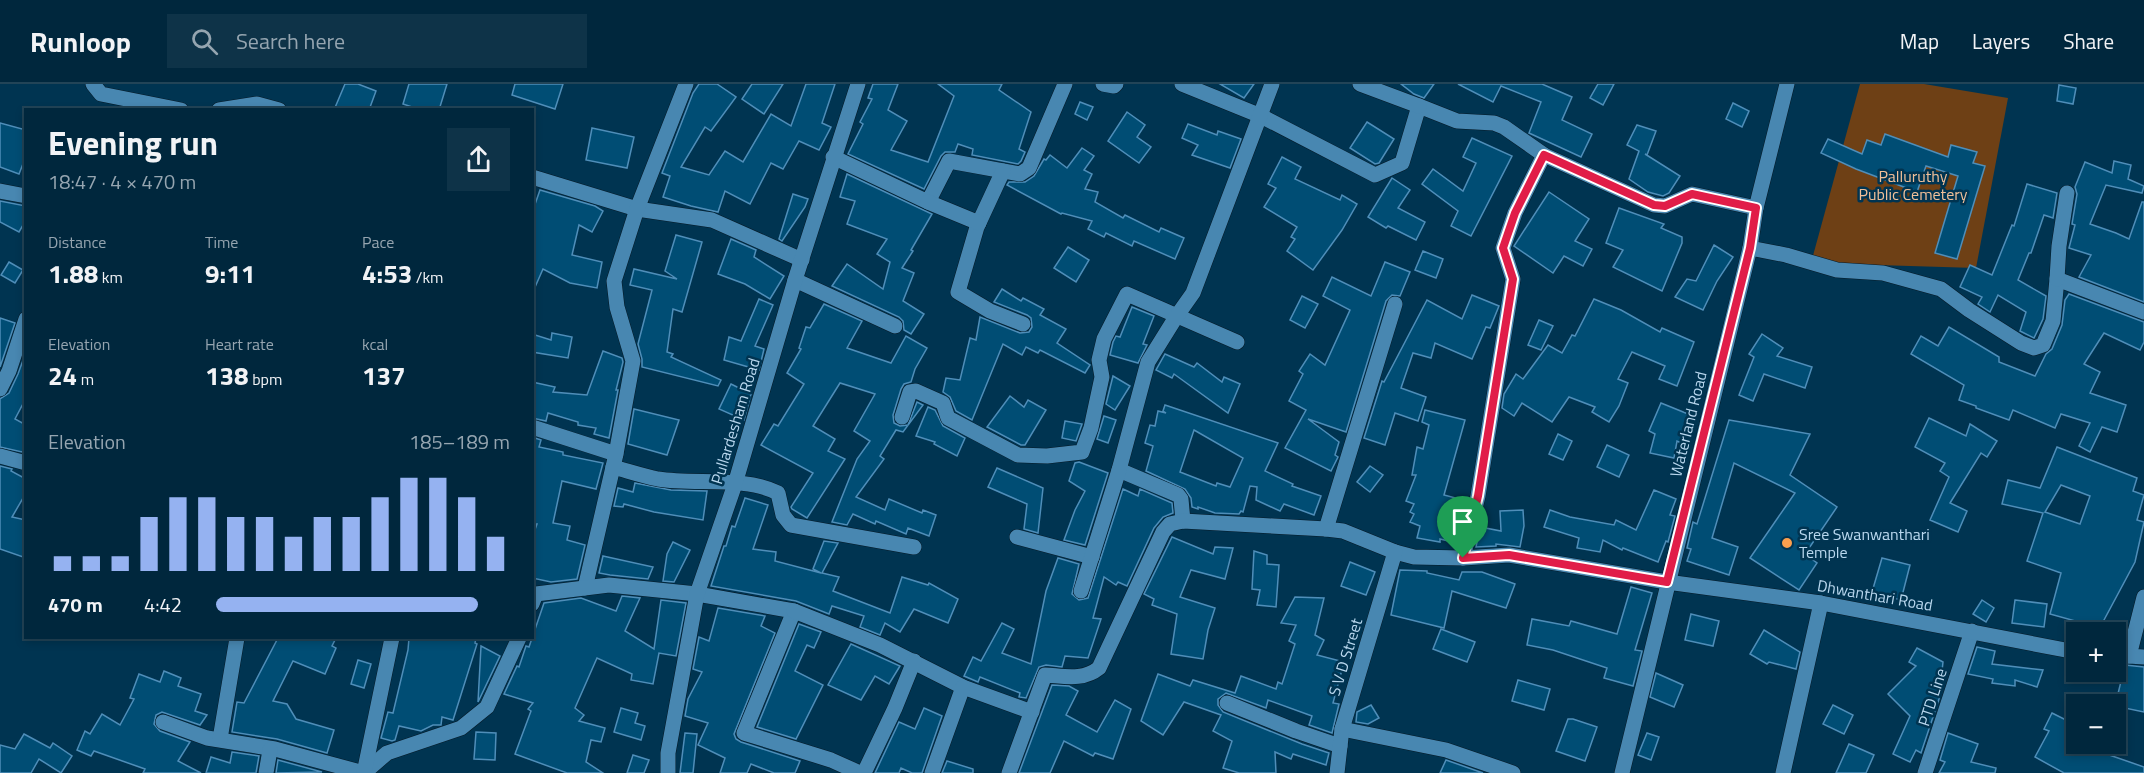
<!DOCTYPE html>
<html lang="en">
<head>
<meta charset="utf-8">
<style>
  body { margin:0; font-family:"Titillium Web",sans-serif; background:#0e3348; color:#f1f3f6; height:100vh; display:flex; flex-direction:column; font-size:22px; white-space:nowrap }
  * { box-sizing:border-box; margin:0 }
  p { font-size:20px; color:#95a5b0 }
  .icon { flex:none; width:33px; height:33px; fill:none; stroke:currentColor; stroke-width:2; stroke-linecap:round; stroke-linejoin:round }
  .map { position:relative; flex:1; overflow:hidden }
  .panel { position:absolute; left:24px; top:24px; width:510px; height:531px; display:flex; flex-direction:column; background:#00273d; border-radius:0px; box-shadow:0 3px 9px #0003,0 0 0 2px #224457 }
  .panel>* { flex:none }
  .fabs { position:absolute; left:2066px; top:538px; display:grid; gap:12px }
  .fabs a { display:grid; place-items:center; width:60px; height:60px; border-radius:0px; background:#00273d; box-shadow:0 3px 9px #0003,0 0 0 2px #224457; font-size:30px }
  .pin { position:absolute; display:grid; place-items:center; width:51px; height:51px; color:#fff; margin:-62px -26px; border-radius:50% 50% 50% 0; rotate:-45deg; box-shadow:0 0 6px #0007 }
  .pin .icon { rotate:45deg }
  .round { display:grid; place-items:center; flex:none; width:63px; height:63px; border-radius:0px; background:#0e3348 }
  .head { display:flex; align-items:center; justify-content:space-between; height:102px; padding:0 24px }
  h1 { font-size:33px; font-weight:700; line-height:45px }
  .metrics { display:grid; grid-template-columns:repeat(3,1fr); gap:9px; height:102px; padding:6px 24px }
  .metrics div { display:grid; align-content:center }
  .metrics b { font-size:26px; font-weight:700 }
  .metrics small { font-size:16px; font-weight:400 }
  .metrics p { font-size:16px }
  .chart { height:168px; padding:12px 24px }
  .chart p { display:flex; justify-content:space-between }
  .chart svg { width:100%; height:108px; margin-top:6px; stroke:#95b2f1; stroke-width:6 }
  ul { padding:0 24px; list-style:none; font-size:20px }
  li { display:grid; grid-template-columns:96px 72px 1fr; align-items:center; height:45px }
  li i { height:15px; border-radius:8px; background:#95b2f1 }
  header { display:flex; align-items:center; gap:36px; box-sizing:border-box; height:84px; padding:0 30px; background:#00273d; border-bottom:2px solid #224457 }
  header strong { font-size:28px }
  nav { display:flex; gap:33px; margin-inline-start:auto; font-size:21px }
  .search { width:420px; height:54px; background:#0e3348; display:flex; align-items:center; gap:15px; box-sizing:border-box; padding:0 21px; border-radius:0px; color:#95a5b0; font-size:22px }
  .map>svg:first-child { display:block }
  .green { fill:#6e4015 }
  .building { fill:#004d74; stroke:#4f8eb9; stroke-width:1.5; fill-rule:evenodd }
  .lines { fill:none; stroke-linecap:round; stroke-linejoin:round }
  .minor-casing { stroke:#061a27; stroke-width:16 }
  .tertiary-casing { stroke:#061a27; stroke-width:16 }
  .secondary-casing { stroke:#061a27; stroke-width:16 }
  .minor { stroke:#4887b1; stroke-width:15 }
  .tertiary { stroke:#4887b1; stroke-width:15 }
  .secondary { stroke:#4887b1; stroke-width:15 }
  .route-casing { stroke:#fff; stroke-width:12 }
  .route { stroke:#e11d48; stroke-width:8 }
  .poi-dot { fill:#fa9f4e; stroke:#003451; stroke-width:2 }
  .labels { text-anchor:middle; stroke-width:5; stroke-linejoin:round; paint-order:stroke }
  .park-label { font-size:16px; fill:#f1c099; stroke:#003451 }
  .street-label { font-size:16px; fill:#b8d7ee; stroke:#003451 }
  .poi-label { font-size:16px; fill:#b8d7ee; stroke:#003451; text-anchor:start }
</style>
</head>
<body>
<header>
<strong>Runloop</strong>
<div class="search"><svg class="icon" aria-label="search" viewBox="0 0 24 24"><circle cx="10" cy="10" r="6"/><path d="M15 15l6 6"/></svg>Search here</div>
<nav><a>Map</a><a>Layers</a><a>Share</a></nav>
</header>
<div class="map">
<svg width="2144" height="689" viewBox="0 0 2144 689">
  <rect width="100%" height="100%" fill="#003451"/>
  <path class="green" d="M1860,0H1924L2008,14L1976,184L1811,179Z"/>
  <g class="building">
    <path d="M345,0H358L376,7L369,26H334Z"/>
    <path d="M409,0H447L439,26H421L403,20Z"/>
    <path d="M515,0H563L555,25L512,11Z"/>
    <path d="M699,0H717L736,13L711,47L705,43L681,83L709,91L725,67L743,78L771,30L791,42L806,0H835L822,39L831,43L819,66L799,57L783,85L771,79L750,120L725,107L718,128L691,122L663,113L670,92L662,89L693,9Z"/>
    <path d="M752,0H783L764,30L742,15Z"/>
    <path d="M873,0H898L888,26L907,37L891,66L928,78L954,12L938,0H1002L999,6L1031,28L1019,65L1025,68L1021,77L1018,80L972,71L973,65L958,60L955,68H945L941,72L924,105L848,70L863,40L860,38L872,15L868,14Z"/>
    <path d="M1220,0H1254L1244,14Z"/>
    <path d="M1401,0H1434L1424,14L1414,10Z"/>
    <path d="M1458,0H1542L1572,13L1562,36L1592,50L1581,73L1529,49L1541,18L1501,2L1493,18Z"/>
    <path d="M1598,0H1614L1603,21L1590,14Z"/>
    <path d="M2059,1L2076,4L2073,20L2057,17Z"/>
    <path d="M1080,18L1093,23L1087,36L1075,30Z"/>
    <path d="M1733,19L1749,27L1742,43L1726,35Z"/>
    <path d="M1127,28L1145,41L1137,53L1151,63L1139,79L1108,57Z"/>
    <path d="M1367,38L1394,55L1379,79L1375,80L1350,64Z"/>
    <path d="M0,39L26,46V72L19,90L0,83Z"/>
    <path d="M1188,40L1217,51L1218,47L1241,55L1230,84L1192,71L1198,61L1182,54Z"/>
    <path d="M1637,41L1656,47L1647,71L1645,70L1680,92L1669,109L1663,112L1648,108L1629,95L1639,67L1627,61Z"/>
    <path d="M592,44L634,53L627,84L586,76Z"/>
    <path d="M1885,50L1948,73L1951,61L1977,68L1973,79L1985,82L1957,175L1935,169L1958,92L1926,82L1917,108L1856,85L1821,69L1828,55L1862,70L1867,56L1881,61Z"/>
    <path d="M1472,54L1512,72L1471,152L1451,142L1458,127L1422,100L1433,85L1463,107L1476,79L1463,73Z"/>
    <path d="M1082,64L1094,72L1084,86L1092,90L1085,105L1098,108L1095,118L1123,134L1125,131L1159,148L1161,144L1184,154L1175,175L1134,157L1132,162L1106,149L1104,153L1088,145L1092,137L1062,129L1061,130L1007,101L1009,98H1025L1034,92L1044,75L1046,76L1050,71L1067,84Z"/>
    <path d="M1282,73L1301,83L1295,95L1340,116L1342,111L1357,120L1342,146L1313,186L1287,167L1295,155L1291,153L1297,143L1264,123L1276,104L1268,100Z"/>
    <path d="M2114,77L2131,81L2128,95L2144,102L2142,109L2106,101L2090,140L2116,149L2129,155L2142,118H2144V218L2079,193L2091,171L2069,164L2075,141L2072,140L2077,110L2075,103L2085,78L2112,89Z"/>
    <path d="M847,90L932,130L911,166L913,167L902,184L914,189L903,217L924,230L911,250L904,246L903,237L899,233L832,202L847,180L883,205L890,178L877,170L887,155L847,140L855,117L840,113Z"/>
    <path d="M1392,94L1410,106L1398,124L1425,138L1416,156L1388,142L1386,144L1368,133Z"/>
    <path d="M2027,100L2057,109L2053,134L2044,131L2031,169H2029L2018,196L2046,212L2043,235L2034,254L2020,247L2026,228L1998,211L1990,228L1978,220L1982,213L1960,203L1970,181L1992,191L2012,141L2014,142Z"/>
    <path d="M540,106L595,122L603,127L592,148L579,141L572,171L602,178L597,204L570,199L543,185L532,210V129Z"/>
    <path d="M1549,108L1589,135L1575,157L1592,165L1583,182L1564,172L1553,189L1514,162Z"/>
    <path d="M793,110L808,115L805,123L782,157L779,155Z"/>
    <path d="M0,117L26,122V136L19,148L0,138Z"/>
    <path d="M1619,124L1664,140L1661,144L1682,153V159L1662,207L1613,183L1623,166L1606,159Z"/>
    <path d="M676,151L702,158L682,228L673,225L667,268L673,270L671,273L721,296L718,302L642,283V275L638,260L652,206L630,201L634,185L677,195L665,187Z"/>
    <path d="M731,155L756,166L754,173L784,192L770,215L745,200L718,190Z"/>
    <path d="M1714,161L1733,173L1717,197L1703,226L1675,213L1687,195L1696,197Z"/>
    <path d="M1068,163L1089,176L1076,198L1054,184Z"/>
    <path d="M1423,167L1443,175L1436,194L1415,186Z"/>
    <path d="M9,178L23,186L15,199L1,191Z"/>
    <path d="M1385,178L1410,188L1400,212L1392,211L1386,217L1346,348L1308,335L1339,358L1335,371L1338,373L1331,387L1285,364L1306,326L1289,317L1303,290L1299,287L1310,270L1325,281L1350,226L1323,212L1332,193L1371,212Z"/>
    <path d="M1002,205L1021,217L1023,214L1044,225L1040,231L1066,245L1057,259L1090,281L1085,289L1040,266L1038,269L1026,263L1022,271L1003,260L972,336L956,327L950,313L943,308L946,294L960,296L970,254L976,256L980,233L1020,249L1029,248L1032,243L1031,234L1027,231L994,218Z"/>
    <path d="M2069,210L2144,238V258L2140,266L2104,249L2084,280L2100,288L2090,309L2126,321L2117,348L2102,343L2090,368L2079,362L2090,339L2061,330L2055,344L2013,326L2009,336L1976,324V322L1959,316L1964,301L1911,270L1921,252L1938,262L1949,243L1999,273V278L2035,292L2046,270L2052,265L2062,241L2065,216Z"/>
    <path d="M1472,211L1499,222L1490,244L1486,243L1472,275L1435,259L1431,274L1413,269L1401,304L1426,313L1418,337L1395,329L1385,361L1364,354L1382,297L1384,298L1427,216L1462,235Z"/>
    <path d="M1302,212L1318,220L1305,244L1290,236Z"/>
    <path d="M759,215L773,221L755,262L764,265L759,286L724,276L729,253L741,257Z"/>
    <path d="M1594,215L1621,226L1660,248L1662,244L1694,258L1677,302L1659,295L1665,282L1632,268L1618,295L1628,299L1619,322L1609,338L1592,328L1595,323L1569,313L1552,338L1522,319L1514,332L1502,324L1504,310L1516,290L1523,295L1548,261L1562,269L1572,251L1575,252Z"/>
    <path d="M824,220L862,237L847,264L891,279L906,252L927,264L915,285L911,298L904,300L901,305L893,331L894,339L900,342L908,341L917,318L923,321L903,348L896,346L880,372L884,375L856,413L885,426L889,415L922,429L923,426L936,431L929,452L908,444L906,450L876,437L875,440L853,430L847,441L832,438L857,375L870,357L854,347L875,310L840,299L813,342L835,355L828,367L845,375L807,434L792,425L791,423L813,389L761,361L774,340L778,342L804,300L787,289L801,265L799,264L806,243L810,244Z"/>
    <path d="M1132,223L1154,232L1143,260L1147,261L1138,279L1110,271L1113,258L1116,252L1120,253Z"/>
    <path d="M0,234L15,239L0,283Z"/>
    <path d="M1539,236L1553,242L1541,266L1528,261Z"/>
    <path d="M552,249L572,253L568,274L532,268V250L551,256Z"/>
    <path d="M1762,250L1783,264L1777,272L1812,283L1805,304L1764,290L1753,317L1739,311L1754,273L1749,270Z"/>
    <path d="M603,267L622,274L623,278L616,306H618L609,354L594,350L596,344L578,341V338L548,329L546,337L532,334V298L555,303L553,308L587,311Z"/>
    <path d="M26,268V314L15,335L26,341V361L22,368L0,363V315L9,309L18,290Z"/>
    <path d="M1165,270L1194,283L1197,279L1222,298L1224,293L1240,300L1228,329L1174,290L1172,294L1156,286Z"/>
    <path d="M1113,292L1130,302L1115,326L1106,320Z"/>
    <path d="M731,300L751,310L744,336L719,325Z"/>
    <path d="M1010,312L1024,323L1028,316L1046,326L1025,361H1021L987,343Z"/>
    <path d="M1661,319L1693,332L1681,359L1677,357L1674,374L1650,369L1655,350L1649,347Z"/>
    <path d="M1165,321L1278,359L1265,387L1293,400L1292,402L1321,412L1314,431L1284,420L1280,427L1256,416L1257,403L1250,402L1243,428L1241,427L1239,430L1215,429L1198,423V425L1192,423L1191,414L1185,405L1146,387L1153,362L1145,359L1150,341L1155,342L1158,327L1166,329L1163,327ZM1194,346L1243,374L1230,403L1217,399L1216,402L1180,388Z"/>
    <path d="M928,323L935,326L943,342L965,354L957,372L934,360L935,358L916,352Z"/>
    <path d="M634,325L679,336L667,371L628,360Z"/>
    <path d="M1425,326L1465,336L1444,411L1467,417L1457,459L1440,455V458L1417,454L1420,442L1410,438L1414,430L1410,428L1414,420L1406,417L1416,391H1412L1417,363L1423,365L1429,341L1422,338Z"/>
    <path d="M1104,332L1116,336L1108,359L1097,355Z"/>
    <path d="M1929,334L1966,352L1970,340L1997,357L1987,373L1981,369L1950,419L1967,427L1958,448L1930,436L1949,393L1940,387L1945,379L1915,363Z"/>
    <path d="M1729,336L1810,350L1790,391L1837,423L1805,470L1817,479L1799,506L1750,474L1795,409L1734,379L1712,454L1738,463L1729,491L1687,477L1691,465L1687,464L1693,438L1697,440Z"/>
    <path d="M1065,337L1082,340L1076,357L1062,354Z"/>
    <path d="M1558,350L1572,357L1563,376L1549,370Z"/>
    <path d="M532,353L541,356L539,363L563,368V371L603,379L596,405L562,397L553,439L570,442L567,456L585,461L577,495L551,498L532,494V454L537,440H532Z"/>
    <path d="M1607,361L1629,371L1619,393L1597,383Z"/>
    <path d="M2057,363L2137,394L2133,407L2144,411L2137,436L2144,438L2135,478L2097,549H2077L2079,538L2050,530L2061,489L2027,477L2043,429L2002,420L2008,396L2040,404ZM2061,401L2090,412L2080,440L2045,428Z"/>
    <path d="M1079,378L1108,389L1085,461L1064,456L1075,426L1085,407L1069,397L1075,379Z"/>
    <path d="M0,382L12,385L11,387L26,395V409L12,433L26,436V474L0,465Z"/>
    <path d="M1370,382L1383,391L1370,408L1357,398Z"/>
    <path d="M997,384L1043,404L1038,449L1024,445L1027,420L988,403Z"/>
    <path d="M635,399L671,406L707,407L703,436L654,428L624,420L623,423L614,422L618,404L633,408Z"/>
    <path d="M1123,405L1138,412L1140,405L1172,419L1173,429L1163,433L1154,444L1127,502L1118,498L1116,501L1104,493L1093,534L1101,535L1088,574L1065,572L1062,583L1046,581L1039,583L1026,614L1019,613L1020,609L980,593L978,598L964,592L973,573L981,577L1002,539L1014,545L1002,569L1031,580L1046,507L1058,474L1079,480L1072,510L1079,516L1088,514Z"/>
    <path d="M1654,406L1676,415L1670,431L1675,432L1668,458L1666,457L1658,478L1623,464L1622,466L1603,456L1600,468L1577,464L1579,454L1544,443L1550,426L1570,433L1614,441L1616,436L1636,446Z"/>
    <path d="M745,414L768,421L753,465L776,468L775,477L821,489L813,485L824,457L838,459L822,489L839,493L833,507L890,529L902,493L928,501L929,499L958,515L948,539L914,525L900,548L885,539L880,551L860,543L864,532L832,522L829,530L796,517L711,502L724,462H726L732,442L735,443Z"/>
    <path d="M1523,426L1524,442L1520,463L1496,460V462L1476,463L1480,443L1501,447L1500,427Z"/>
    <path d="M1172,453L1213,470L1215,463L1233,464L1225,495L1191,486L1180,513L1215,524L1208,546L1203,575L1171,570L1177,530L1152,521L1154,515L1144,510Z"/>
    <path d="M673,458L690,466L674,498L663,497L667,470Z"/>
    <path d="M1254,467L1267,471V480L1279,481L1276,523L1257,521L1260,506L1252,505Z"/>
    <path d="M603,472L653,483L648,495L610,491L599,489Z"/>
    <path d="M1882,474L1910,481L1901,516L1872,508Z"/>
    <path d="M1350,478L1375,488L1366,511L1341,502Z"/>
    <path d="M1400,486L1427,487V489L1459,496L1462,488H1482L1515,500L1506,524L1452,507L1444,544L1391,531Z"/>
    <path d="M1631,503L1652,509L1635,566L1642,567L1633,602L1604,594L1607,584L1553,566L1527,561L1532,535L1569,542L1571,537L1617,550Z"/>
    <path d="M622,512L640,514L625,547L654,565L661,516L686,519L676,572L659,569L653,600L631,596L632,590L597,574L575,624L584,631L579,637L605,644L601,658L591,656L586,678L603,689H567L515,670L531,627L528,625L533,619L504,610L517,582L519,583L526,562L529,563L544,519L581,514L616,527Z"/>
    <path d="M1295,513L1324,514L1315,551L1324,556L1317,571L1344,578L1333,619L1339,620L1332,649L1309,641L1312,632L1268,616L1266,624L1226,609L1218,615V621L1223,628L1302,660L1329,669L1326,681L1293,670L1291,675L1275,668L1276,689H1239L1223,684L1232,657L1213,647L1221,631L1184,618L1163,651L1141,637L1158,590L1190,602L1193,596L1235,609L1241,592L1276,605L1278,598L1282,600L1295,560L1289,557L1296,541L1281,539Z"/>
    <path d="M1982,516L1994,524L1986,538L1973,530Z"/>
    <path d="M2015,516L2047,520L2044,543L2012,539Z"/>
    <path d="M718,524L765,532L761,542L775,549L734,650L736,655L741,658L800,677L795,689H774L751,680L747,689H720L725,674L698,661L708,639L685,632L688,615L702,588L693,585L699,553L709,557Z"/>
    <path d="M1691,530L1719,537L1713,562L1685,556Z"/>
    <path d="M799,540L821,548L814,564L807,561L795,587L823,601L796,655L757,643Z"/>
    <path d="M1441,545L1475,558L1467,578L1433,565Z"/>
    <path d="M1764,546L1800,568L1796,585L1769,578L1767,580L1750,570Z"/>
    <path d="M278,554H336L332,562L336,564L325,590L293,577L273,617L287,620L296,635L334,646L327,669L277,655L232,648L237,618L244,619Z"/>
    <path d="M409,554H476L475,559L477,560L453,636L442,633L441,641H433L421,647L399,642L395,656L392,657L381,654L388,628L393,629L408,566Z"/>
    <path d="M851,560L900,582L889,600L875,592L861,616L828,601Z"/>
    <path d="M481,562L500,572L478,618Z"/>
    <path d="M1977,563L1995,567L1992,580L2043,586L2037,603L2015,596V602L1992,599L1993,595L1968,590Z"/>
    <path d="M1917,564L1943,578L1939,615L1921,669L1916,666L1910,678L1893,670L1910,632L1888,610L1916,582L1909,578Z"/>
    <path d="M358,576L371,580L364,604L351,600Z"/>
    <path d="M2125,581L2144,583V628L2115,622Z"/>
    <path d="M164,587L181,594L178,602L201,610L195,627L207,631L200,641L162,628L156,631L154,640L160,647L190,658L178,677L201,689H143L145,685L94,667L91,672L77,666L85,647L90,650L102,630L120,641L134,615L130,614L139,590L160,598Z"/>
    <path d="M1656,589L1683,601L1674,623L1650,613Z"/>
    <path d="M1518,596L1550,605L1544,626L1512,617Z"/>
    <path d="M1052,601L1069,602L1078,607L1066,631L1097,648L1115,616L1131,625L1113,675L1095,669L1093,672L1064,657L1050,689H1019Z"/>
    <path d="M1371,621L1379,634L1368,640L1356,638L1357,628Z"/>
    <path d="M1833,621L1853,631L1844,650L1823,640Z"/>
    <path d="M621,624L638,629L635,639L645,642L641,656L614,648Z"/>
    <path d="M924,624L942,632L922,689H912L901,684L899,689H875L899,638L915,645Z"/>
    <path d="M2052,629L2076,641V660H2099L2095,666L2144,683V689H2064L2035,673L2049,647L2044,645Z"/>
    <path d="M1568,635H1573L1597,643L1585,677L1556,667Z"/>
    <path d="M476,648L496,649L495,676L474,675Z"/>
    <path d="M685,649L697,650L693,689H680Z"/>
    <path d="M1647,649L1659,653L1651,676L1638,671Z"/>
    <path d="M1948,649L1978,660L1971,678L1996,684L1995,689H1939L1945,678L1940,676Z"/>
    <path d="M24,650L50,664L53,659L72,672L61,689L39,675L31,689H0V661L15,665Z"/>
    <path d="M1849,660L1874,671L1866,689H1836Z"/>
    <path d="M232,668L259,672L256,689H206L211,673L230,679Z"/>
    <path d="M633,671L649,676L644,689H627Z"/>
    <path d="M278,676L322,688L276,689Z"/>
    <path d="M1446,676L1483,689H1440Z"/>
    <path d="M947,677L973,685V689H942Z"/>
  </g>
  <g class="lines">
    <g class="minor-casing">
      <g id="minor">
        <path d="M93,0L101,10L181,26"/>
        <path d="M1103,0L1114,2L1116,0"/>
        <path d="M1182,0L1261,32L1375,91L1402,79L1419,22L1457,37L1494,39L1504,43L1544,71"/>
        <path d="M1360,0L1419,22"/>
        <path d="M219,26L257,20L279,26"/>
        <path d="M833,73L928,118L949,77L1020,90L1029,84L1065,0"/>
        <path d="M1003,87L977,143L958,208L990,227L1023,240"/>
        <path d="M532,93L637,125L712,136L802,176"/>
        <path d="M0,107L26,112"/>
        <path d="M928,118L979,139"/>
        <path d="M1750,164L1786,171L1837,186L1883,189L1941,205L1969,226L2021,259L2034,264L2043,261L2053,237L2057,195L2144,228"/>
        <path d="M2057,195L2059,162L2067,109"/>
        <path d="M795,196L895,242"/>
        <path d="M1395,220L1326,445L1343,447L1395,468L1414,473L1463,474L1509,471L1667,498"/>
        <path d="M0,305L9,287L26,235"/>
        <path d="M902,333L910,308L916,307L943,319L948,334L1018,371L1047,372L1082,368L1091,344L1102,293L1099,276L1104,255L1127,210L1237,258"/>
        <path d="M532,343L616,370"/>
        <path d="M0,372L26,379"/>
        <path d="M613,383C628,387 643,392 658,395C695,401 745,392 778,409L783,431L791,441L914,463"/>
        <path d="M1119,386L1178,411L1181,415L1183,437"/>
        <path d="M1017,453L1092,473"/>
        <path d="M1463,474L1478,412L1513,195L1503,164L1515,129L1544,71L1654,121L1665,122L1692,110L1756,124"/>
        <path d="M585,504L616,370L633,277L617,223L614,197L637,125L686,0"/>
        <path d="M1081,507L1119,386L1148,278L1176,233L1193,209L1272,0"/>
        <path d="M2144,513L2129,572L2144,573"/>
        <path d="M532,520L536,510L609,501L697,510L794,527L744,649L831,676L860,689"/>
        <path d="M794,527L880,561L963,603L1032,628"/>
        <path d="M1227,619L1296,647L1340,662"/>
        <path d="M163,638L207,654L275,665L364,689L387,669L461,644L487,623L519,554"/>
        <path d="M1342,645L1446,666L1513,689"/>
        <path d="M220,655L237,554"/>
        <path d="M266,689L270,666"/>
        <path d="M364,689L392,554"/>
        <path d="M668,689V669L697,510L735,400L795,196L858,0"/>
        <path d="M864,689L895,624L914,577"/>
        <path d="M932,689L963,603"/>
        <path d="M1009,689L1045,591C1064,592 1083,597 1099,584L1163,448L1170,440L1183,437L1326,445"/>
        <path d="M1337,689L1342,645L1395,468"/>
        <path d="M1783,689L1821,519"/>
        <path d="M1925,689L1972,547"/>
      </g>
    </g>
    <g class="tertiary-casing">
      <g id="tertiary">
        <path d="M1667,498L1821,519L2076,568"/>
        <path d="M2115,571L2129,572"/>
      </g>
    </g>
    <g class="secondary-casing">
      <path id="secondary" d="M1622,689L1750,164L1756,124L1787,0"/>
    </g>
    <use href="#minor" class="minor"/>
    <use href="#tertiary" class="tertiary"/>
    <use href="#secondary" class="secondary"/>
  </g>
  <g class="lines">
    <g class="route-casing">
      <path id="route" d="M1544,71L1654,121L1665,122L1692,110L1756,124L1750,164L1667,498L1509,471L1463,474L1478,412L1513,195L1503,164L1515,129Z"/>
    </g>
    <use href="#route" class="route"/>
  </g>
  <circle class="poi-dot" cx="1787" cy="459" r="6"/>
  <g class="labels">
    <g class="park-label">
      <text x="1913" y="98">Palluruthy<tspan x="1913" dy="18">Public Cemetery</tspan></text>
    </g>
    <g class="street-label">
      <text transform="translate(735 337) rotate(-73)" y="6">Pullardesham Road</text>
      <text transform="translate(1688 340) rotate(-76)" y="6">Waterland Road</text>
      <text transform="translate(1875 511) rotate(10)" y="6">Dhwanthari Road</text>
      <text transform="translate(1345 573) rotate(-73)" y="6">S V D Street</text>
      <text transform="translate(1932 613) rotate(-72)" y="6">PTD Line</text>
    </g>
    <g class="poi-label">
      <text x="1799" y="456">Sree Swanwanthari<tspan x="1799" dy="18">Temple</tspan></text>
    </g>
  </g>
</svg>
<div class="fabs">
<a>+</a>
<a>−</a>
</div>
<div class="pin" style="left:1463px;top:474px;background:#1e9e55"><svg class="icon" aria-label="arrive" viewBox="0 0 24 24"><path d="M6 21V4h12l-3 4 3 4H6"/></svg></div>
<section class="panel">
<div class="head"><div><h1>Evening run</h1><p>18:47 · 4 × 470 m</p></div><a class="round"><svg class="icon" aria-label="share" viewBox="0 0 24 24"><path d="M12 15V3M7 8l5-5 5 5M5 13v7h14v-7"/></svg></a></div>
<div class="metrics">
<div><p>Distance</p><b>1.88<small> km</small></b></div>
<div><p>Time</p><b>9:11</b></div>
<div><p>Pace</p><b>4:53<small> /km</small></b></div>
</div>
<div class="metrics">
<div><p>Elevation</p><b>24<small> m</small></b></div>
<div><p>Heart rate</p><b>138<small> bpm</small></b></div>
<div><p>kcal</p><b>137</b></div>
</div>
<div class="chart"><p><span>Elevation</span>185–189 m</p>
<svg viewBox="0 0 160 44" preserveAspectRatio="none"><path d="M5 44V38M15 44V38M25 44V38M35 44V22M45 44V14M55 44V14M65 44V22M75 44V22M85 44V30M95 44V22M105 44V22M115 44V14M125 44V6M135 44V6M145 44V14M155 44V30"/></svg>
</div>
<ul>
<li><b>470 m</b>4:42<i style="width:89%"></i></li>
</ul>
</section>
</div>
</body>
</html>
